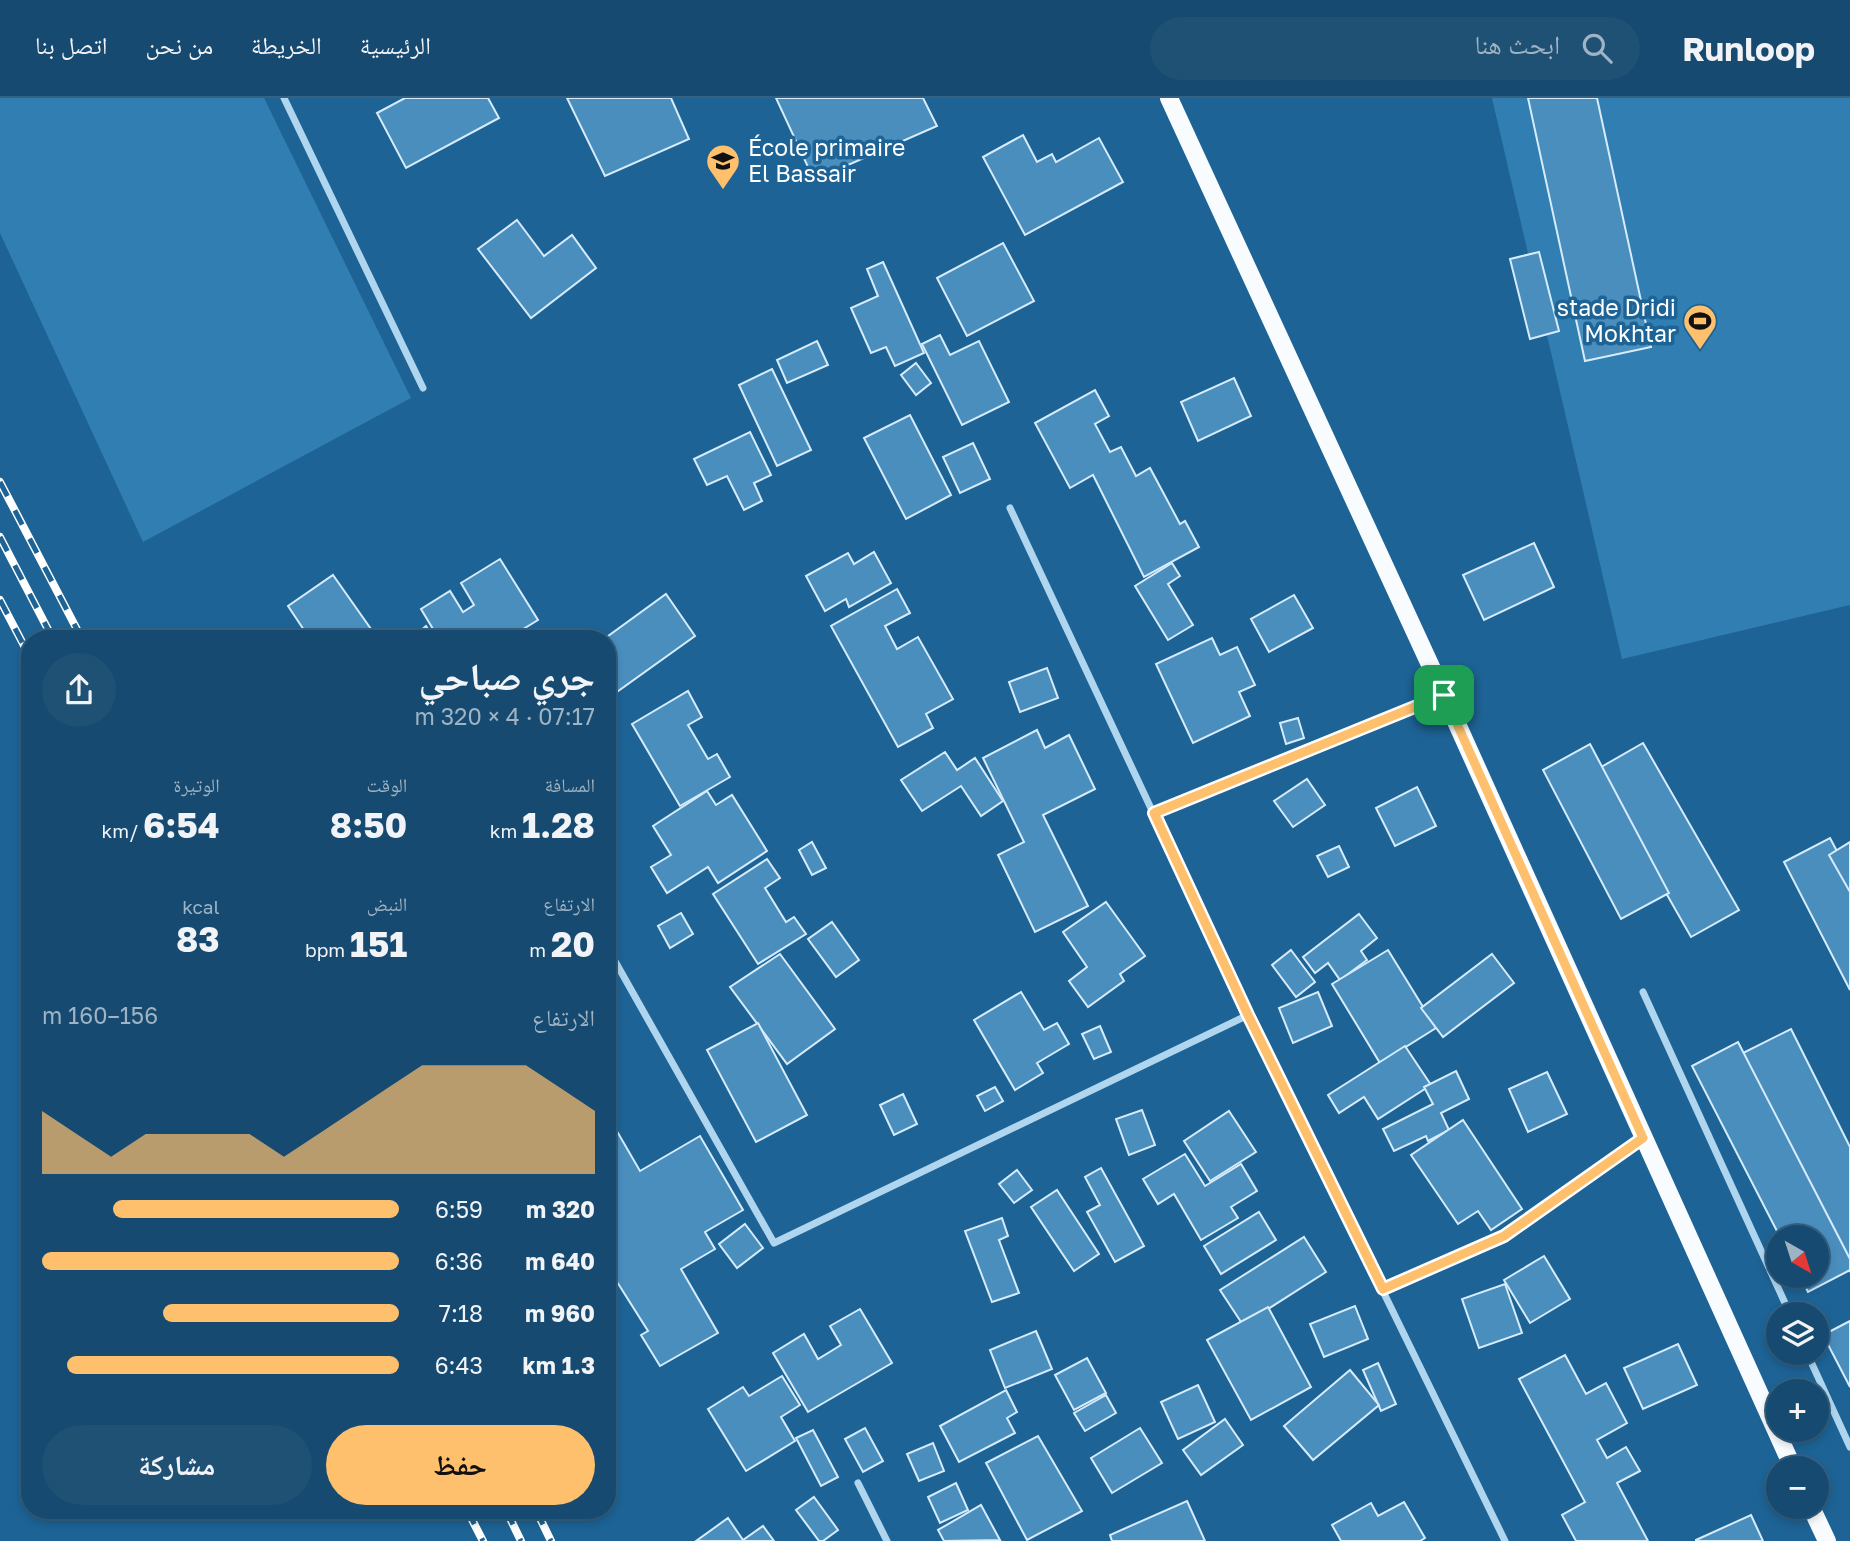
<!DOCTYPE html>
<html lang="ar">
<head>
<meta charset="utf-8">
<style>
  body { margin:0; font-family:"Golos Text","Noto Naskh Arabic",sans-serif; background:#1f5175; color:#f1f3f6; direction:rtl; height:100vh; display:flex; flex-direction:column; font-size:26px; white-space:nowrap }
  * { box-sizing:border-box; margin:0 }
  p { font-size:23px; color:#9eb3c3 }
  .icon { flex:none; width:38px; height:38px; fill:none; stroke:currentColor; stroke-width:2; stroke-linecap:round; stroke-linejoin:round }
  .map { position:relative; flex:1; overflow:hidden; direction:ltr }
  .details { position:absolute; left:21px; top:532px; width:595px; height:889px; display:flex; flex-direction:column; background:#164a70; border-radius:28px; box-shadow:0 4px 10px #0003,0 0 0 2px #356283; direction:rtl }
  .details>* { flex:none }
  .needle { width:46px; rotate:141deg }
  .controls { position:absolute; left:1766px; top:1127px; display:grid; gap:14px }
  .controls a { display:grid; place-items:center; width:63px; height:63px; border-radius:50%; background:#164a70; box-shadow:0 4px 10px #0003,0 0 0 2px #356283; font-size:35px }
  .pin { position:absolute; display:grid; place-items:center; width:60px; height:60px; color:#fff; margin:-30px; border-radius:14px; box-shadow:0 4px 10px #0006 }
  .round { display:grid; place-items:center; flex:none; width:74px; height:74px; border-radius:37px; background:#1f5175 }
  .head { display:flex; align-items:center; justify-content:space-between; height:119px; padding:0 21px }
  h1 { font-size:38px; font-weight:700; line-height:52px }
  .figures { display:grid; grid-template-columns:repeat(3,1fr); gap:10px; height:119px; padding:7px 21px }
  .figures div { display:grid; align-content:center }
  .figures b { font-size:35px; font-weight:700 }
  .figures small { font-size:19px; font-weight:400 }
  .figures p { font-size:19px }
  .chart { height:196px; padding:14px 21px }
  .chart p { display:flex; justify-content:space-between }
  .chart svg { width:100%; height:126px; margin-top:7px; fill:#ffc06e; opacity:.7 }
  .button { display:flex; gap:14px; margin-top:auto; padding:14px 21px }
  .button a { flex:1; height:80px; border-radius:42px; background:#ffc06e; color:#111; font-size:28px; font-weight:700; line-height:80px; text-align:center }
  .button a+a { background:#1f5175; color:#f1f3f6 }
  ul { padding:0 21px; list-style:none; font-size:23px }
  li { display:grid; grid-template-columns:112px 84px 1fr; align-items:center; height:52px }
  li i { height:18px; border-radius:9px; background:#ffc06e }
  header { display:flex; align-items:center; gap:42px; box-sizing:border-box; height:98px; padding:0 35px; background:#164a70; border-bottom:2px solid #356283 }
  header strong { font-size:33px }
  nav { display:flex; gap:38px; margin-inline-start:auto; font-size:24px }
  .search { width:490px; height:63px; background:#1f5175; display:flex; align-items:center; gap:18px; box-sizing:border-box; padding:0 24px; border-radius:38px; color:#9eb3c3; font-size:26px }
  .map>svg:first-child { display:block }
  .green { fill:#317eb3 }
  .building { fill:#4a8ebe; stroke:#d6ecfb; stroke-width:2 }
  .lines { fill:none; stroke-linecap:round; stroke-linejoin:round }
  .minor { stroke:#b0d6ef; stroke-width:7 }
  .primary { stroke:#f8fcff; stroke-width:18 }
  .rail-casing { stroke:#fff; stroke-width:8 }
  .rail { stroke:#1d6395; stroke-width:5; stroke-dasharray:16; stroke-linecap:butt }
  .route-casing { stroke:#fff; stroke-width:14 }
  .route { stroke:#ffc06e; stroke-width:9 }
  .labels { text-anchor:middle; stroke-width:7; stroke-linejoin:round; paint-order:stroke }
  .poi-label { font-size:23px; fill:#fff; stroke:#1d6395; text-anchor:start }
</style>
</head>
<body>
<header>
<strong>Runloop</strong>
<div class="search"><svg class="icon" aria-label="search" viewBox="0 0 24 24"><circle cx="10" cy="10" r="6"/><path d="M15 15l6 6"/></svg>ابحث هنا</div>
<nav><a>الرئيسية</a><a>الخريطة</a><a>من نحن</a><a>اتصل بنا</a></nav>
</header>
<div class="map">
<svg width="1850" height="1443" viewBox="0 0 1850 1443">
  <rect width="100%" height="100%" fill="#1d6395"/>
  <g class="green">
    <path d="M0,0H264L411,300L143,444L0,135Z"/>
    <path d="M1492,0H1850V507L1622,561Z"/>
  </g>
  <g class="building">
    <path d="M405,0H488L499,20L406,70L377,15Z"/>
    <path d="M567,0H671L689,41L605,78Z"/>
    <path d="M776,0H923L937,28L814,82Z"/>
    <path d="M1528,0H1597L1651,249L1585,263Z"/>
    <path d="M1023,37L1037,64L1052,56L1056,64L1099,40L1123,84L1025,137L983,59Z"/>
    <path d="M517,122L544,158L572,137L596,170L531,220L478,151Z"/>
    <path d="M1003,145L1034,203L967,238L937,180Z"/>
    <path d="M1539,154L1559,233L1530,241L1510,161Z"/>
    <path d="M883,164L924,255L895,268L886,249L871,255L851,210L878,198L867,171Z"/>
    <path d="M940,237L950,257L979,243L1009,304L962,327L922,246Z"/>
    <path d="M817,243L828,267L787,285L777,262Z"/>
    <path d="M916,265L931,285L916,297L901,277Z"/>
    <path d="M772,271L811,352L777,368L739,287Z"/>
    <path d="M1234,280L1251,318L1198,343L1181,304Z"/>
    <path d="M1095,292L1109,318L1095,326L1110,354L1121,349L1136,378L1150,370L1180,426L1185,423L1199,449L1144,479L1093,377L1070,390L1035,325Z"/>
    <path d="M910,317L951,397L906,421L864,340Z"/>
    <path d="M750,334L771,377L754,385L762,403L744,412L727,378L707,387L694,361Z"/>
    <path d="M973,345L990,381L960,395L943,359Z"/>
    <path d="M1534,445L1554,489L1484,522L1463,477Z"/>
    <path d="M874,454L891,485L849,509L846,501L825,513L806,478L848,455L854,466Z"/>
    <path d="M500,461L538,522L507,541H439L421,511L450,493L463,514L474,507L461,485Z"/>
    <path d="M1172,465L1180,478L1168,486L1193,527L1168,542L1135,488Z"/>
    <path d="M333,477L371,531L357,541H310L288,508Z"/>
    <path d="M897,491L910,515L885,528L897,551L918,539L953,601L926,616L933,630L898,649L831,528Z"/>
    <path d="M666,496L695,538L607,601V541H604Z"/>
    <path d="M1294,497L1313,530L1269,554L1251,521Z"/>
    <path d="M426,528L435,541H411Z"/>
    <path d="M1212,540L1220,557L1237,549L1255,587L1239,594L1250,618L1193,645L1156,566Z"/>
    <path d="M1047,570L1058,600L1020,614L1009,584Z"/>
    <path d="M688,593L702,619L688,627L708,661L717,656L730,679L680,708L632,626Z"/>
    <path d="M1298,620L1304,640L1286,646L1280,625Z"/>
    <path d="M1037,632L1045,650L1069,637L1095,691L1043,717L1088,808L1035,834L998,757L1024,744L983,660Z"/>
    <path d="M1643,645L1739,812L1691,839L1596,672Z"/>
    <path d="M1590,646L1669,795L1621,821L1543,672Z"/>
    <path d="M945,654L957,672L975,660L1003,703L981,718L961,688L922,713L901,682Z"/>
    <path d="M1307,681L1325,707L1293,729L1274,703Z"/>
    <path d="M1417,689L1436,728L1395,748L1376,710Z"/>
    <path d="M707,693L716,707L732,697L767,753L718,785L708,769L667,795L651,769L671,757L653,728Z"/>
    <path d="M1830,740L1850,778V892L1784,764Z"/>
    <path d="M812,744L826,770L812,777L799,752Z"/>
    <path d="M1850,744V794L1829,757Z"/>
    <path d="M1339,748L1349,769L1328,779L1317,758Z"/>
    <path d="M767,761L780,780L765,790L786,824L794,819L806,836L758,866L713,796Z"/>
    <path d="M1106,804L1145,858L1120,876L1124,883L1088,909L1069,883L1087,869L1063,834Z"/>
    <path d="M681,815L693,836L670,850L658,828Z"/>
    <path d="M1359,816L1377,840L1361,853L1367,862L1340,882L1328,865L1315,875L1303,859Z"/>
    <path d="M832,824L859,862L836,879L808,841Z"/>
    <path d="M1291,852L1315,884L1296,899L1272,867Z"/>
    <path d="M1388,852L1436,930L1380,965L1332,886Z"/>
    <path d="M780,856L835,931L787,966L730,889Z"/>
    <path d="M1492,856L1514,885L1443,939L1421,910Z"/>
    <path d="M1021,894L1044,932L1057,925L1069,946L1037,965L1043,975L1015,992L974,922Z"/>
    <path d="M1318,894L1332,928L1293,945L1279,910Z"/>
    <path d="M758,925L807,1017L756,1044L707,952Z"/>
    <path d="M1100,928L1111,954L1094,961L1082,936Z"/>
    <path d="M1791,931L1850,1049V1174L1741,956Z"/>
    <path d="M1738,944L1850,1161V1172L1808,1194L1800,1178H1816V1139H1780L1692,968Z"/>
    <path d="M1405,948L1431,987L1378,1021L1364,999L1339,1015L1328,997Z"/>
    <path d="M1456,973L1469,1001L1441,1015L1449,1032L1428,1043L1426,1038L1394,1053L1383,1031L1433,1006L1424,989Z"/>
    <path d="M1547,974L1567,1016L1528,1034L1509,991Z"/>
    <path d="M995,989L1003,1003L985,1013L977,998Z"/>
    <path d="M903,996L917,1026L894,1037L880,1007Z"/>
    <path d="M1142,1012L1155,1047L1129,1057L1116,1021Z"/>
    <path d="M1229,1013L1256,1054L1210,1083L1184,1043Z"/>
    <path d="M607,1016L640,1073L700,1038L743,1112L705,1134L715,1151L681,1171L718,1235L660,1268L641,1237L648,1233L607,1168Z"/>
    <path d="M1463,1022L1522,1111L1491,1132L1478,1113L1458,1126L1411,1057Z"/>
    <path d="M1185,1056L1205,1088L1241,1066L1257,1093L1231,1109L1238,1120L1201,1142L1174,1096L1158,1106L1143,1081Z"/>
    <path d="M1101,1070L1144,1148L1115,1164L1087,1114L1100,1107L1085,1079Z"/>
    <path d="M1017,1072L1032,1092L1014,1105L999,1086Z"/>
    <path d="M1057,1092L1099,1156L1074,1173L1031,1109Z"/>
    <path d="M1259,1114L1276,1142L1221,1176L1204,1148Z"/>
    <path d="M1002,1120L1008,1138L999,1142L1019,1195L992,1204L965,1133Z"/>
    <path d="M745,1126L763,1150L737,1170L719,1146Z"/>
    <path d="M1304,1139L1326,1174L1243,1227L1220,1192Z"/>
    <path d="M1544,1158L1570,1201L1530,1225L1504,1182Z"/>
    <path d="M1505,1186L1522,1235L1479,1250L1462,1201Z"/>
    <path d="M1355,1208L1368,1241L1324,1259L1310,1226Z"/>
    <path d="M1268,1209L1311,1289L1251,1322L1207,1242Z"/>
    <path d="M860,1211L892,1265L808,1314L773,1255L804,1236L818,1261L841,1247L830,1228Z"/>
    <path d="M1850,1223V1289L1823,1237Z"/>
    <path d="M1036,1233L1052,1271L1005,1290L990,1252Z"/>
    <path d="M1678,1246L1697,1287L1643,1311L1624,1270Z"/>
    <path d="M1565,1257L1586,1296L1606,1285L1627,1325L1597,1342L1607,1360L1626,1349L1640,1373L1617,1385L1648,1443H1576L1562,1417L1585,1404L1519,1281Z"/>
    <path d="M1087,1260L1106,1295L1074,1312L1055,1277Z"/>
    <path d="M1378,1265L1396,1306L1381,1313L1363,1272Z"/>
    <path d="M1350,1272L1379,1307L1313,1362L1284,1328Z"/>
    <path d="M782,1278L800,1307L781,1319L795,1343L746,1373L708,1311L743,1289L749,1298Z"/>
    <path d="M1198,1287L1215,1324L1178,1341L1161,1304Z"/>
    <path d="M1006,1292L1017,1314L1007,1320L1015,1335L959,1364L940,1328Z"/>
    <path d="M1106,1297L1116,1315L1085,1333L1074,1315Z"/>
    <path d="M1225,1321L1243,1347L1201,1377L1183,1352Z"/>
    <path d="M865,1330L883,1363L863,1374L845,1341Z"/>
    <path d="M1140,1330L1162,1365L1112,1395L1091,1360Z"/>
    <path d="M813,1332L838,1379L821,1388L796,1340Z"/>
    <path d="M1038,1338L1082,1413L1027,1442L986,1365Z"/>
    <path d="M933,1345L944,1373L919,1383L907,1356Z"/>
    <path d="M956,1385L968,1412L940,1425L928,1399Z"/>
    <path d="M814,1399L838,1432L823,1443H819L796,1412Z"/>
    <path d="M1187,1403L1205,1443H1112L1110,1437Z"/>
    <path d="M1404,1404L1425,1440L1420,1443H1341L1332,1427L1371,1405L1378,1418Z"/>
    <path d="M981,1407L1000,1442L944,1443L938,1432Z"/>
    <path d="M1751,1417L1763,1443H1696V1442Z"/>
    <path d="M728,1420L743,1442L763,1428L774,1443H696Z"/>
  </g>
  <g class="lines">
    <g class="minor">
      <path d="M284,0L423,290"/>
      <path d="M1154,715L1444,598"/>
      <path d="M607,849L774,1145L1248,917L1010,410"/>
      <path d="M1643,894L1790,1216"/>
      <path d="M1248,917L1505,1443"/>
      <path d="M1383,1191L1504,1138L1643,1040"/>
      <path d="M1807,1255L1850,1349"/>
      <path d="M858,1385L887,1443"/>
    </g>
    <g class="primary">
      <path d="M1169,0L1444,597L1793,1370"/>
      <path d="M1811,1409L1827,1443"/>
    </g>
    <g class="rail-casing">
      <g id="rail">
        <path d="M0,384L82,541"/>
        <path d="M0,439L53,541"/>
        <path d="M0,502L30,559"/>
        <path d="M467,1412L483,1443"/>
        <path d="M506,1412L521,1443"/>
        <path d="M536,1412L551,1443"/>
      </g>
    </g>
    <use href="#rail" class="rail"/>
  </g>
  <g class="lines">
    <g class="route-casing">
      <path id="route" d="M1444,597L1643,1040L1504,1138L1383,1191L1248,917L1154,715Z"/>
    </g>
    <use href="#route" class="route"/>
  </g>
  <defs>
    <g id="school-pin" transform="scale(1.75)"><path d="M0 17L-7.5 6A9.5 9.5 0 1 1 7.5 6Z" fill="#ffc06e" stroke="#1d6395"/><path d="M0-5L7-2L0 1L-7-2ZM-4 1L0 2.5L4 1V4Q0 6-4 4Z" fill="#111"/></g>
    <g id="stadium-pin" transform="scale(1.75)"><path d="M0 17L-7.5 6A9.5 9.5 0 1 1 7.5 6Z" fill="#ffc06e" stroke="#1d6395"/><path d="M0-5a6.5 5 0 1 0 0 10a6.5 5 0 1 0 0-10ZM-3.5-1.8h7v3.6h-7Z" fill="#111"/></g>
  </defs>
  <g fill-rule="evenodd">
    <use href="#school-pin" x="723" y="63"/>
    <use href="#stadium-pin" x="1700" y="223"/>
  </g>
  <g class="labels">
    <g class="poi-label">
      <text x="748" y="58">École primaire<tspan x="748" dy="26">El Bassair</tspan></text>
      <text x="1676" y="218" text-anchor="end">stade Dridi<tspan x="1676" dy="26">Mokhtar</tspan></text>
    </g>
  </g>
</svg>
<div class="controls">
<a><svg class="needle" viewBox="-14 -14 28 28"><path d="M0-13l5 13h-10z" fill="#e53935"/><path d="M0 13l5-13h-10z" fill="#9eb3c3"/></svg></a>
<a><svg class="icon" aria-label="layers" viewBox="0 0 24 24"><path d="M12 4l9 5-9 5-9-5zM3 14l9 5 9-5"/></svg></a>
<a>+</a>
<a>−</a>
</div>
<div class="pin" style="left:1444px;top:597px;background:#1e9e55"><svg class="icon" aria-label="arrive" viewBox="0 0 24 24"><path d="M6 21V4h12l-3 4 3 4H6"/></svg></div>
<section class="details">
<div class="head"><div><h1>جري صباحي</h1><p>07:17 · 4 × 320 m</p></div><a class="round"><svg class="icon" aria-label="share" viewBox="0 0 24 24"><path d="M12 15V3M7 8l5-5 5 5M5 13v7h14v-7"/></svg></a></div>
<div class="figures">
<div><p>المسافة</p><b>1.28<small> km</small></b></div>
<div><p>الوقت</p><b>8:50</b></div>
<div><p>الوتيرة</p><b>6:54<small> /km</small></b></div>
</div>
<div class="figures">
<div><p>الارتفاع</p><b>20<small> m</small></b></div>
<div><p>النبض</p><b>151<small> bpm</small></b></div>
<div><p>kcal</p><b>83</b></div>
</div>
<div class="chart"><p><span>الارتفاع</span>156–160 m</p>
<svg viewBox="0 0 160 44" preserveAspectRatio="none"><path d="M0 44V22L10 30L20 38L30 30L40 30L50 30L60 30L70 38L80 30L90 22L100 14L110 6L120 6L130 6L140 6L150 14L160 22V44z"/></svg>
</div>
<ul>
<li><b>320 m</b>6:59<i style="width:80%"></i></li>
<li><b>640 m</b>6:36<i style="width:100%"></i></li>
<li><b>960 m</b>7:18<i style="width:66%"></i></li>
<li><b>1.3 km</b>6:43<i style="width:93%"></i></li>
</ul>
<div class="button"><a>حفظ</a><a>مشاركة</a></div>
</section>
</div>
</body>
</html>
